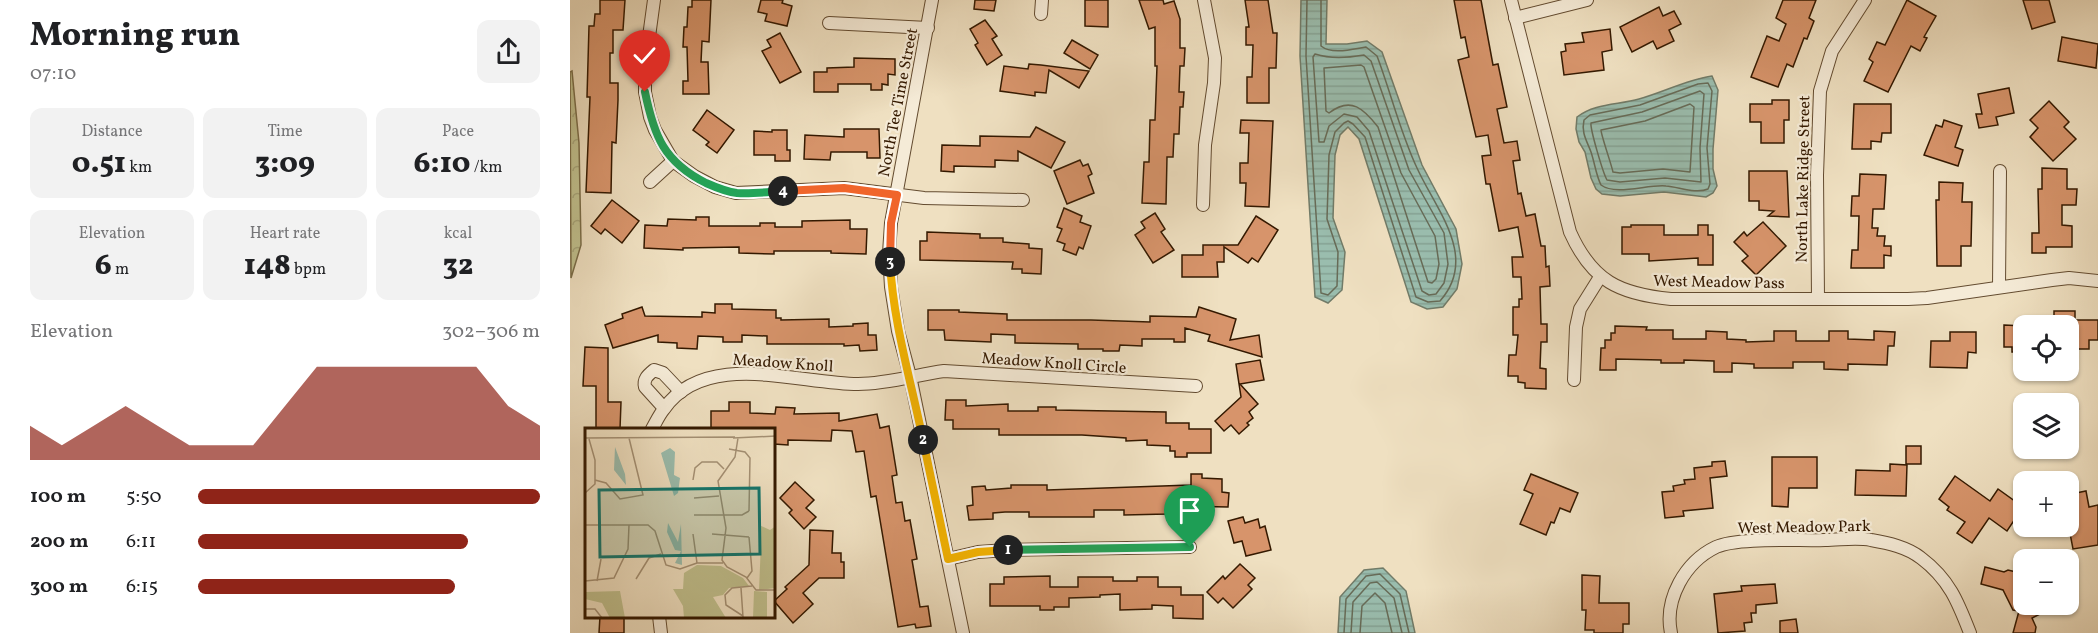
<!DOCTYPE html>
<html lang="en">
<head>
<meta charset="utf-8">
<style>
  body { margin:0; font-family:Vollkorn,serif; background:#f2f2f2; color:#202124; height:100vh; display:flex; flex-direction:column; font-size:22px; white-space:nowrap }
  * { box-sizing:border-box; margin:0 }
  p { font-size:20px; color:#757577 }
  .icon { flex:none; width:33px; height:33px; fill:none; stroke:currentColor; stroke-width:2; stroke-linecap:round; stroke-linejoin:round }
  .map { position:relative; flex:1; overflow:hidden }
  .side { display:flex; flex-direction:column; background:#fff; width:570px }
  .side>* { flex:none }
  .buttons { position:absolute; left:1443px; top:315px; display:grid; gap:12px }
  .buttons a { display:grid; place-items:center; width:66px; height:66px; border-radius:12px; background:#fff; box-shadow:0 2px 4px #0004; font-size:30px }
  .pin { position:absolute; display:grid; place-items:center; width:51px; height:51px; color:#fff; margin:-62px -26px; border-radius:50% 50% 50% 0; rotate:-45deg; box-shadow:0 0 6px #0007 }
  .pin .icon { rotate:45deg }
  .km { position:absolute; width:30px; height:30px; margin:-15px; border-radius:50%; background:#222; color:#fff; font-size:16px; line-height:30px; text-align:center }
  .round { display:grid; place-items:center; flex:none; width:63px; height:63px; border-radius:12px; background:#f2f2f2 }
  .headline { display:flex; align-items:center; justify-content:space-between; height:102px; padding:0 30px }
  h1 { font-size:33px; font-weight:800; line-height:45px }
  .figures { display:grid; grid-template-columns:repeat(3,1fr); gap:9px; height:102px; padding:6px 30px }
  .figures div { display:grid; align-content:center; border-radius:12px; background:#f2f2f2; text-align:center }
  .figures b { font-size:30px; font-weight:800 }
  .figures small { font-size:16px; font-weight:400 }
  .figures p { font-size:16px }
  .chart { height:168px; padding:12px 30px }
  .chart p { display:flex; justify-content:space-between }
  .chart svg { width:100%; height:108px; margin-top:6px; fill:#8f2418; opacity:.7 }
  ul { padding:0 30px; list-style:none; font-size:20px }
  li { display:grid; grid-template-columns:96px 72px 1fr; align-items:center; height:45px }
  li i { height:15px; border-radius:8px; background:#8f2418 }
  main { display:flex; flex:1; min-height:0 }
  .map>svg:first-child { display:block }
  .forest { fill:url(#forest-crowns); stroke:#7a6c47; stroke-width:1.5 }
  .water { fill:url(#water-rules); stroke:#717b68; stroke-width:1.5 }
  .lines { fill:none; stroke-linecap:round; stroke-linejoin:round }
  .shore { stroke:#676b57; stroke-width:1.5 }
  .building { fill:#d7946b; stroke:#341900; stroke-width:1.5 }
  .street-casing { stroke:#634b30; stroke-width:14 }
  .street { stroke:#f5ebd7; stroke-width:12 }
  .split-1-casing { stroke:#fff; stroke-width:12 }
  .split-2-casing { stroke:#fff; stroke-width:12 }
  .split-3-casing { stroke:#fff; stroke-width:12 }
  .split-4-casing { stroke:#fff; stroke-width:12 }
  .split-5-casing { stroke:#fff; stroke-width:12 }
  .split-1 { stroke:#22a559; stroke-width:8 }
  .split-2 { stroke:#f5b400; stroke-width:8 }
  .split-3 { stroke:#f5b400; stroke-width:8 }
  .split-4 { stroke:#f0652b; stroke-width:8 }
  .split-5 { stroke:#22a559; stroke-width:8 }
  .labels { text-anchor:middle; stroke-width:4.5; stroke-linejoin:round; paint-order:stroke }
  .street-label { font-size:16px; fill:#341900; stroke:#f5ebd7 }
  .inset-road { fill:none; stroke:#a49074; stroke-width:1.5 }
  .view { fill:#0f766e; fill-opacity:0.15; stroke:#0f766e; stroke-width:3 }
  .inset-edge { fill:none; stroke:#341900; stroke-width:3 }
</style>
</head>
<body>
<main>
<section class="side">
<div class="headline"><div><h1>Morning run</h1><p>07:10</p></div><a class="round"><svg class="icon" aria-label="share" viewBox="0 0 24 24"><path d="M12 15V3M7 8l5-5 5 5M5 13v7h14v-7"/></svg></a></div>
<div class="figures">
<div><p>Distance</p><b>0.51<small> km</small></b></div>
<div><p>Time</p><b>3:09</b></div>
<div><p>Pace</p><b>6:10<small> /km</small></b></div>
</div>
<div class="figures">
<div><p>Elevation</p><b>6<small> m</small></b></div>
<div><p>Heart rate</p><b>148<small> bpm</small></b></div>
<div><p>kcal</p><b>32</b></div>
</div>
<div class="chart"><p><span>Elevation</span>302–306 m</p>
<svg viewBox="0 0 160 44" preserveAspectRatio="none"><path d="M0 44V30L10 38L20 30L30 22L40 30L50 38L60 38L70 38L80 22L90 6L100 6L110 6L120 6L130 6L140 6L150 22L160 30V44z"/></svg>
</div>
<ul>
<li><b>100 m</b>5:50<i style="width:100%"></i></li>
<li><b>200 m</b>6:11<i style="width:79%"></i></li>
<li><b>300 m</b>6:15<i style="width:75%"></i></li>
</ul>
</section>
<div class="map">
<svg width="1528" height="633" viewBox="0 0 1528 633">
  <defs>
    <pattern id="forest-crowns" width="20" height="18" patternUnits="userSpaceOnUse" patternTransform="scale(1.5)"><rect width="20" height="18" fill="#c0c08e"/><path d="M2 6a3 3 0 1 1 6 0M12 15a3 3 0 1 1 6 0" fill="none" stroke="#a6a479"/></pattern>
    <pattern id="water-rules" width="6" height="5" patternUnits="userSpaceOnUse" patternTransform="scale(1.5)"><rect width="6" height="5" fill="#9abdae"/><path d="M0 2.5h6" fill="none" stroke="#85a294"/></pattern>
  </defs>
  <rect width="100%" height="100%" fill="#efe0c1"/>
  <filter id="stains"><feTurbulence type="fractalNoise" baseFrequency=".00333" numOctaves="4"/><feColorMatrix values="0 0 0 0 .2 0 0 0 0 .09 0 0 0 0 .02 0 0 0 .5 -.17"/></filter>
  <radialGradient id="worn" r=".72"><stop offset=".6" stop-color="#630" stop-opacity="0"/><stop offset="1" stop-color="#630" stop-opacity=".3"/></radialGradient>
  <path class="forest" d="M2,71L9,143L11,245L1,278L0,72Z"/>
  <g class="water">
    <path d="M731,0H757L756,44H777L797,41L812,52L852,165L886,229L892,264L887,289L873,307L857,309L841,302L789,139L778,127L770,135L765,155L763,218L775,252L772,290L758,303L745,297L730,56Z"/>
    <path d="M1142,76L1148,90L1143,149V169L1147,186L1143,193L1136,197L1094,192L1050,196L1032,194L1026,189L1021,178L1015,152L1009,142L1006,129L1007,117C1025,103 1048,105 1069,99C1094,92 1116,80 1142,76Z"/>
    <path d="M813,568L836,591L845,633H768L770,597L794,570Z"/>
  </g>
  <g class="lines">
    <g class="shore">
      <path d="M737,0L736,56L751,293L758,295L767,286L768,252L757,219L759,155L765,132L774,123L778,121L783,124L795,137L846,297L858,302L870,301C909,257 866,210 847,168C830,132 821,93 807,56L796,47C783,49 762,55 751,46V0"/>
      <path d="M745,54C761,59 776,58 794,55L801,61L839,170L874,233L878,264L874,283L866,294L859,295L852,291L799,131L787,117L774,114L759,126L754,142H749L743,57Z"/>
      <path d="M791,65L794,67L831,173L865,236L869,264L866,279L862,283L858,282L808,127C794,109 781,96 759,113L756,111L754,68Z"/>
      <path d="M1138,83L1142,91L1137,148L1140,184L1138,189C1126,194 1109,187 1096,186C1078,184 1046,196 1031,185C1026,175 1025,164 1021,152C1017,141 1011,133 1014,120L1020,115L1070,105L1128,84Z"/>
      <path d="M1130,91L1134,94L1130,148L1131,182L1095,178L1050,182L1037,180C1033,173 1020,129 1021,123L1072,112Z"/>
      <path d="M1120,104L1124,107L1120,172L1093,169L1050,173L1043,172C1041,163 1031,135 1031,130L1075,121Z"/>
      <path d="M774,633L776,599L796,576L810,574L830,594L839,633"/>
      <path d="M781,633L783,602L800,583L807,582L824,598L832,633"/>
      <path d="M790,633L792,606L805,593L815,603L822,633"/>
    </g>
  </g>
  <g class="building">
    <path d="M30,0H55L53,30H43V53H40V83H48V100L46,143L42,142L41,193L16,192L20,97H17L19,26H24L25,14H30Z"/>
    <path d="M122,0H141L139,42L132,41L131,62H138L139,94H113V81H118L117,47H113L114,27H117L118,7H122Z"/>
    <path d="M191,0H213L212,3L222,6L217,26L195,21L197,14L188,12Z"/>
    <path d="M405,0H426L424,11L404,9Z"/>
    <path d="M515,0H538V27L515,26Z"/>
    <path d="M569,0H593L594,4L604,1L610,19V48H615L614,66H610L609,92H614L613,107H610L609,134H604L603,157H597L596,204L572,203L574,162H579L580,120H585L587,66H585V27L579,29Z"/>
    <path d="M675,0H698L703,33H707L706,68H699V103H677V77H682L683,45H676V27H679Z"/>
    <path d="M884,0H911L923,65L928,64L937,107L927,109L934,143L947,141L950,160L943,161L948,194L951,193L956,216L965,214L971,246H975L976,267L979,266L980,286L970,287L971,324H977V342H971L970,368L976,369V389L955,388V383L948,382V376H938L939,355H946L948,335H943V307H949V299H952L951,277H943L942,257H953L948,227L929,231L920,184H916L912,156L921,155L918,135L906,137L888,60L899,57L895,37L891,38Z"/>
    <path d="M1213,0H1246L1239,18L1244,21L1237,39L1234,38L1223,67L1217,64L1208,87L1181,77L1197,36L1209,41L1216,24L1206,18Z"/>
    <path d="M1337,0L1366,16L1354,37L1357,38L1350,51L1341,46L1318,92L1294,81L1303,62L1299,59L1307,42L1315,45Z"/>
    <path d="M1453,0H1479L1485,22L1462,29Z"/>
    <path d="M1089,7L1093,16L1104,11L1111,24L1099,30L1104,41L1087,49L1083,41L1062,52L1050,27Z"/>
    <path d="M415,20L427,36L422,39L432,55L417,65L405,45L408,43L400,29Z"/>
    <path d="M1040,29L1042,50L1032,52L1034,70L994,75L991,52L996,51L995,44L1014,42L1012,33Z"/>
    <path d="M210,33L231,72L210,83L192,51L201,47L197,40Z"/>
    <path d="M1492,37L1528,44L1526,68L1488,61Z"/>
    <path d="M502,40L528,55L520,69L494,53Z"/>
    <path d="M284,58L325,59V75L318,74V85L312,84V90H301V84H268V92H244V72H257V68L284,67Z"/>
    <path d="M459,64L471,65L519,71L509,88L479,70L476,93L465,92V96L430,91L434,66L458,69Z"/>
    <path d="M1439,88L1444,113L1426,117L1428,125L1409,128L1406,114H1412L1408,94Z"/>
    <path d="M1202,100H1219V120H1214V143H1191V122H1180V104H1202Z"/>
    <path d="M1479,101L1499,122L1494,127L1506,139L1483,161L1460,137L1468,128L1460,120Z"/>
    <path d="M1284,104H1321V133H1312L1311,142L1301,141V149H1282Z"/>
    <path d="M137,110L164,130L147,153L136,145L139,142L123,130Z"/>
    <path d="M671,120L703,121L699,207L675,206L676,183H670V163H678L679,133H670Z"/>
    <path d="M1374,120L1392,126L1385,147L1393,150L1388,166L1354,155L1366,125L1372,127Z"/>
    <path d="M466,127L495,142L481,168L448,151V161L425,160V167L384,166V172L371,171L372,145L410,146V136L460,137Z"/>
    <path d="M274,129H309L310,158H297V152H261L260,160L234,159L235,135L274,137Z"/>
    <path d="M202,130H217V150H220V161H205V155H184V131L202,132Z"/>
    <path d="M510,160L513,166L518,164L522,174L518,176L524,193L497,204L484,171Z"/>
    <path d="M1472,168L1497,169V189H1507L1506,205H1492V225L1502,226V247H1476V253H1462V233H1469L1468,189H1472Z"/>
    <path d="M1179,171H1217L1219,217L1198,216L1204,211L1189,210V201H1179Z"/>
    <path d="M1290,174L1316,175L1314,209H1303L1302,228H1308L1307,236H1315L1314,246H1321V256L1314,255V268H1281L1282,250H1288L1289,216H1281L1282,196H1289Z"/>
    <path d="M1369,182L1393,183L1392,202H1402L1401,246H1391V266H1367L1366,200H1369Z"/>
    <path d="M42,200L69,221L52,243L35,229L31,234L21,226Z"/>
    <path d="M494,208L512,216L510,222L521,226L513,249L509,247L506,255L493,250L495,244L487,241L492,229L487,227Z"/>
    <path d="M585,213L595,229L591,232L604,250L583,263L565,235L575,228L571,222Z"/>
    <path d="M686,216L708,230L688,262L682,258L678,263L654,247V262H647L648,277H612V255H633V245H668Z"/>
    <path d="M126,217H139V226H190V223H205V227H232V221L280,220V229H297L296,254L261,253V251H204V254L169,253V247L113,248V250L74,248L75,225L97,226L98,219L126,220Z"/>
    <path d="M1193,222L1216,246L1186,275L1172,261L1178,256L1164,242L1174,232L1177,236Z"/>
    <path d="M1061,225H1094V235H1128V225H1138V235H1143V265H1128V258L1079,261V254H1052V227H1061Z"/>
    <path d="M357,232L410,234V238H433V242L459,244V248L472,249L471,274L452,273V269H442L443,262L350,260V241H357Z"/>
    <path d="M145,304H162V309L206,310V318H211V320L259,319V327L283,326V324L298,323V335H306L307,350L290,351L289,345L274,346V344H197V336L172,335V342H153V337L128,336L127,349L107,348V343L88,342V335L43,348L35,325L53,318L52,314L72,307L75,316L132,317V312L145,313Z"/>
    <path d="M629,307L666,319L660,340L689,335L692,357L638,341L640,335L615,328V342H604V339H572V346L550,345L549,351H533V349H508V344L445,343V335L421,334V342L375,340L374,330H358V310H389V312L437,314V320H521L580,322V316L626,317Z"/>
    <path d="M1484,311H1505V320H1528V340H1519V349H1498V326H1484Z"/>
    <path d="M1434,325L1454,326V352H1442V347H1434Z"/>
    <path d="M1045,326L1077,327L1076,330H1103V339H1136V331L1157,332V339L1176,340V342L1204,341V331H1226V341H1259V331H1278V339L1304,340V331L1325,332L1324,346H1318L1317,365L1278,364V370L1254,369V362H1223V368H1184V364L1162,363V372H1144V361L1114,360V363H1091V360L1046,359V370H1030L1031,348H1035V340H1041V333H1045Z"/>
    <path d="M1380,332H1406V353L1398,352L1397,368L1360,367L1361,341H1380Z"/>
    <path d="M15,347L38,348V402H51L50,429H26V386H13Z"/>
    <path d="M690,360L694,380L670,384L688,404L679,412L683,418L677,423L679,425L669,434L661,425L654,431L645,421L671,397L666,364Z"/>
    <path d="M376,400H396V406L438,404V411H468V407H486V410L596,412V423H619V429H641V453H617V457H605V451H600V446L577,445V440L556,441V438L512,435H429V429H383V420H375Z"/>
    <path d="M159,402H180V413L205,414L206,407L225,408L224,414L269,413V421L307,414L310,428L319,426L327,475L322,476L326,503L332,502L335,521L340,520L347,559L342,560L350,607L358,606L361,626L346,628L345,624L328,627L306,496L301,497L294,451L286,452L282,431L262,430L261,441L218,440V445L204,444V429H141V411H159Z"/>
    <rect x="1336" y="446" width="15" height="18"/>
    <path d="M1202,457H1247V488H1219L1218,507L1202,506Z"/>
    <path d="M1155,461L1157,476L1140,478L1143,508L1113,511L1114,516L1095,518L1092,492L1104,491L1103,486L1115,484L1114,480L1125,479L1124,468L1142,466V462Z"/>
    <path d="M1320,464L1337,465L1336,496L1285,495L1286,470L1320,471Z"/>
    <path d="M621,474H632V478L652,479V492L659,493L658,507L611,506V508H597V514L554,515V510H524V517H459V512H435L423,513V519L399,520L397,506L403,505L402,487L415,486L416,490L441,488V485H477V490L621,485Z"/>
    <path d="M961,474L1008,493L1000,512L990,508L984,523L981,522L976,535L950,524L963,494L954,490Z"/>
    <path d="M1385,476L1420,501L1428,489L1453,507L1437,531L1419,518L1402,543L1387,533L1395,522L1377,510L1379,507L1369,499Z"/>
    <path d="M225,482L244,500L236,508L246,517L234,529L219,513L222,510L210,498Z"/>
    <path d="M1516,491L1519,507L1528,505V545L1503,549L1498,523V512L1504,511L1501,494Z"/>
    <path d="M673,517L675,523L688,519L690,528L695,526L701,550L676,556L672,541L664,543L658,521Z"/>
    <path d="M240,530L263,531L262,553H271V562H274V578H249L233,593L243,604L223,623L204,601L217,589L215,587L239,565Z"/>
    <path d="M670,564L685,578L678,585L682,589L663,608L653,598L648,603L637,592L653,576L655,579Z"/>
    <path d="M1415,567L1434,572L1438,570L1446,572L1454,568V604H1474L1472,613L1462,618L1466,627L1465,633H1443L1449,611L1443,610L1433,590L1411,584Z"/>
    <path d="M1012,575L1030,576L1029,603H1059V624H1053V633H1024V630H1015L1016,610H1012Z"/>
    <path d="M480,576V587H508V577H543V581H567V577H588V587H611V595H633V619L603,618V606L582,605V609L550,610V594L530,595V597L499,598V607H484V610H470V606H420V584H434V577Z"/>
    <path d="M1205,584L1207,603L1186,605V613H1181L1182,622L1174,623L1175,631L1148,633L1144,594L1172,591L1171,586Z"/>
    <path d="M30,616H54V633H29Z"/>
    <path d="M1226,619L1228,633H1210V621Z"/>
  </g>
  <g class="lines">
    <g class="street-casing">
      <g id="street">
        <path d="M84,0L75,66V92L80,117L85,130L103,161L124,176L145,187L166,193L274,188L354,198L453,200"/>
        <path d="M362,0L321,223L319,253L321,287L328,331L340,376L393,633"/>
        <path d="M941,0L1000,232C1022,281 1049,294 1101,299H1338L1357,298L1482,280L1499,278L1528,281"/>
        <path d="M471,14L472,0"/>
        <path d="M945,18L1017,0"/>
        <path d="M259,23L358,28"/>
        <path d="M80,182L103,161"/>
        <path d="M633,205L635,145L644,83L645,58L634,0"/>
        <path d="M1429,287L1430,171"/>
        <path d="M1248,299L1247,175L1250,91L1262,51L1295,0"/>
        <path d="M1004,380L1006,327L1010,309L1030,277"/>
        <path d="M94,408L75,387C73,379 78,375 84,370L93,373L111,392"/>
        <path d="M82,429C86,422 89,415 94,409C136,349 228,384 288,384C317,384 346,375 374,371L626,386"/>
        <path d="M378,559L408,552L436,550L620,547"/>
        <path d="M89,616L91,633"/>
        <path d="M1101,633C1094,599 1115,562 1146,547C1168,537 1229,541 1255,540C1270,540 1286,537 1301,540C1318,543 1337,547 1351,558C1379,579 1388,602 1400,633"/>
      </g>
    </g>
    <use href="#street" class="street"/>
  </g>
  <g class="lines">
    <g class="split-1-casing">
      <path id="split-1" d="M438,550L620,547"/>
    </g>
    <g class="split-2-casing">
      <path id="split-2" d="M353,440L378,559L408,552L438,550"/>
    </g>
    <g class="split-3-casing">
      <path id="split-3" d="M320,262C323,322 341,381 353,440"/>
    </g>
    <g class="split-4-casing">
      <path id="split-4" d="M213,191L274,188L327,195L321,223L320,262"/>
    </g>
    <g class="split-5-casing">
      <path id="split-5" d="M75,92C84,136 94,162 136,183C145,187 157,192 167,193C182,194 198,192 213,191"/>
    </g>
    <use href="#split-1" class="split-1"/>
    <use href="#split-2" class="split-2"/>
    <use href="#split-3" class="split-3"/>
    <use href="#split-4" class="split-4"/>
    <use href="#split-5" class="split-5"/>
  </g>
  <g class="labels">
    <g class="street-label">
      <text transform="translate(327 102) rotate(-79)" y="6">North Tee Time Street</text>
      <text transform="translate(1232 179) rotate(-89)" y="6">North Lake Ridge Street</text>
      <text transform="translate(1149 281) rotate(1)" y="6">West Meadow Pass</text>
      <text transform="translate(213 362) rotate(4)" y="6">Meadow Knoll</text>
      <text transform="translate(484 362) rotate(4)" y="6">Meadow Knoll Circle</text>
      <text transform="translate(1234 526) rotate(-1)" y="6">West Meadow Park</text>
    </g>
  </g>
  <g transform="translate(15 428)">
    <rect width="190" height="190" fill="#efe0c1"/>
    <path d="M190,103V160L174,162L176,114ZM112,137L136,138L158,150L164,158L144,160L138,167L128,169L141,190H99L98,178L88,161H98L99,145ZM35,163L40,190H25L17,175L0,171V164ZM169,163L182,164V190H168Z" fill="#c0c08e"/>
    <path d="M174,97L185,102L191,98L190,107L175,118Z" fill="#c0c08e"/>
    <path d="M30,19L40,46L41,57L29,42ZM85,20L90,24L89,47L95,50L93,65L89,68L76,25ZM83,95L93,114L96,96L97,137L90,135L96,123L90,122L82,104Z" fill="#9abdae"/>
    <path class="inset-road" d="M0,10L150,9M148,10L191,8M153,10L150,29L133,53L141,100L137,132L142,139L161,149L171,162H191M144,21L160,24L165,30L164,83M10,52L21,55L35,71L58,67L44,10M108,52L110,40L117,34H132L139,41M0,65L10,56V32L4,11M109,70L134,68M109,87H157L164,83M0,97H63L70,103L81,137L95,141L112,135M108,106L112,135H138M127,106L164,109M162,150L167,143L164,109M51,151L64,130L76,126M0,153L29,150L43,121L44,97M12,153L16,131M156,160L158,189M0,181H10L17,190M158,188L141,177L140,167L147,160L167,158"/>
    <path class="view" d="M174,60L175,126L15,129L14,62Z"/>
    <rect width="190" height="190" class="inset-edge"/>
  </g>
  <rect width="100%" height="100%" filter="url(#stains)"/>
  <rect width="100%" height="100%" fill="url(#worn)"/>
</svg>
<div class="buttons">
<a><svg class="icon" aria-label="locate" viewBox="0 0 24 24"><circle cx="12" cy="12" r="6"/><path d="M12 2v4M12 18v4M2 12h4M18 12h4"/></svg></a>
<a><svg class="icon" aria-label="layers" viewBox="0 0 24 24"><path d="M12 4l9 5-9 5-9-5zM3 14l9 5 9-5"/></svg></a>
<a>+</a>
<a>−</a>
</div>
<div class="pin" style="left:620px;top:547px;background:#1e9e55"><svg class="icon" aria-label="arrive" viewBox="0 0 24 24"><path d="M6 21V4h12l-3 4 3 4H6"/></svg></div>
<div class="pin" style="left:75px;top:92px;background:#d93025"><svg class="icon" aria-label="check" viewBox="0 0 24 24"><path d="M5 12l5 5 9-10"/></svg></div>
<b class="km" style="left:438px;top:550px">1</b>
<b class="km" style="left:353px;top:440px">2</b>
<b class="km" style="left:320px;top:262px">3</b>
<b class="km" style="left:213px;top:191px">4</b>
</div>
</main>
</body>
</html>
